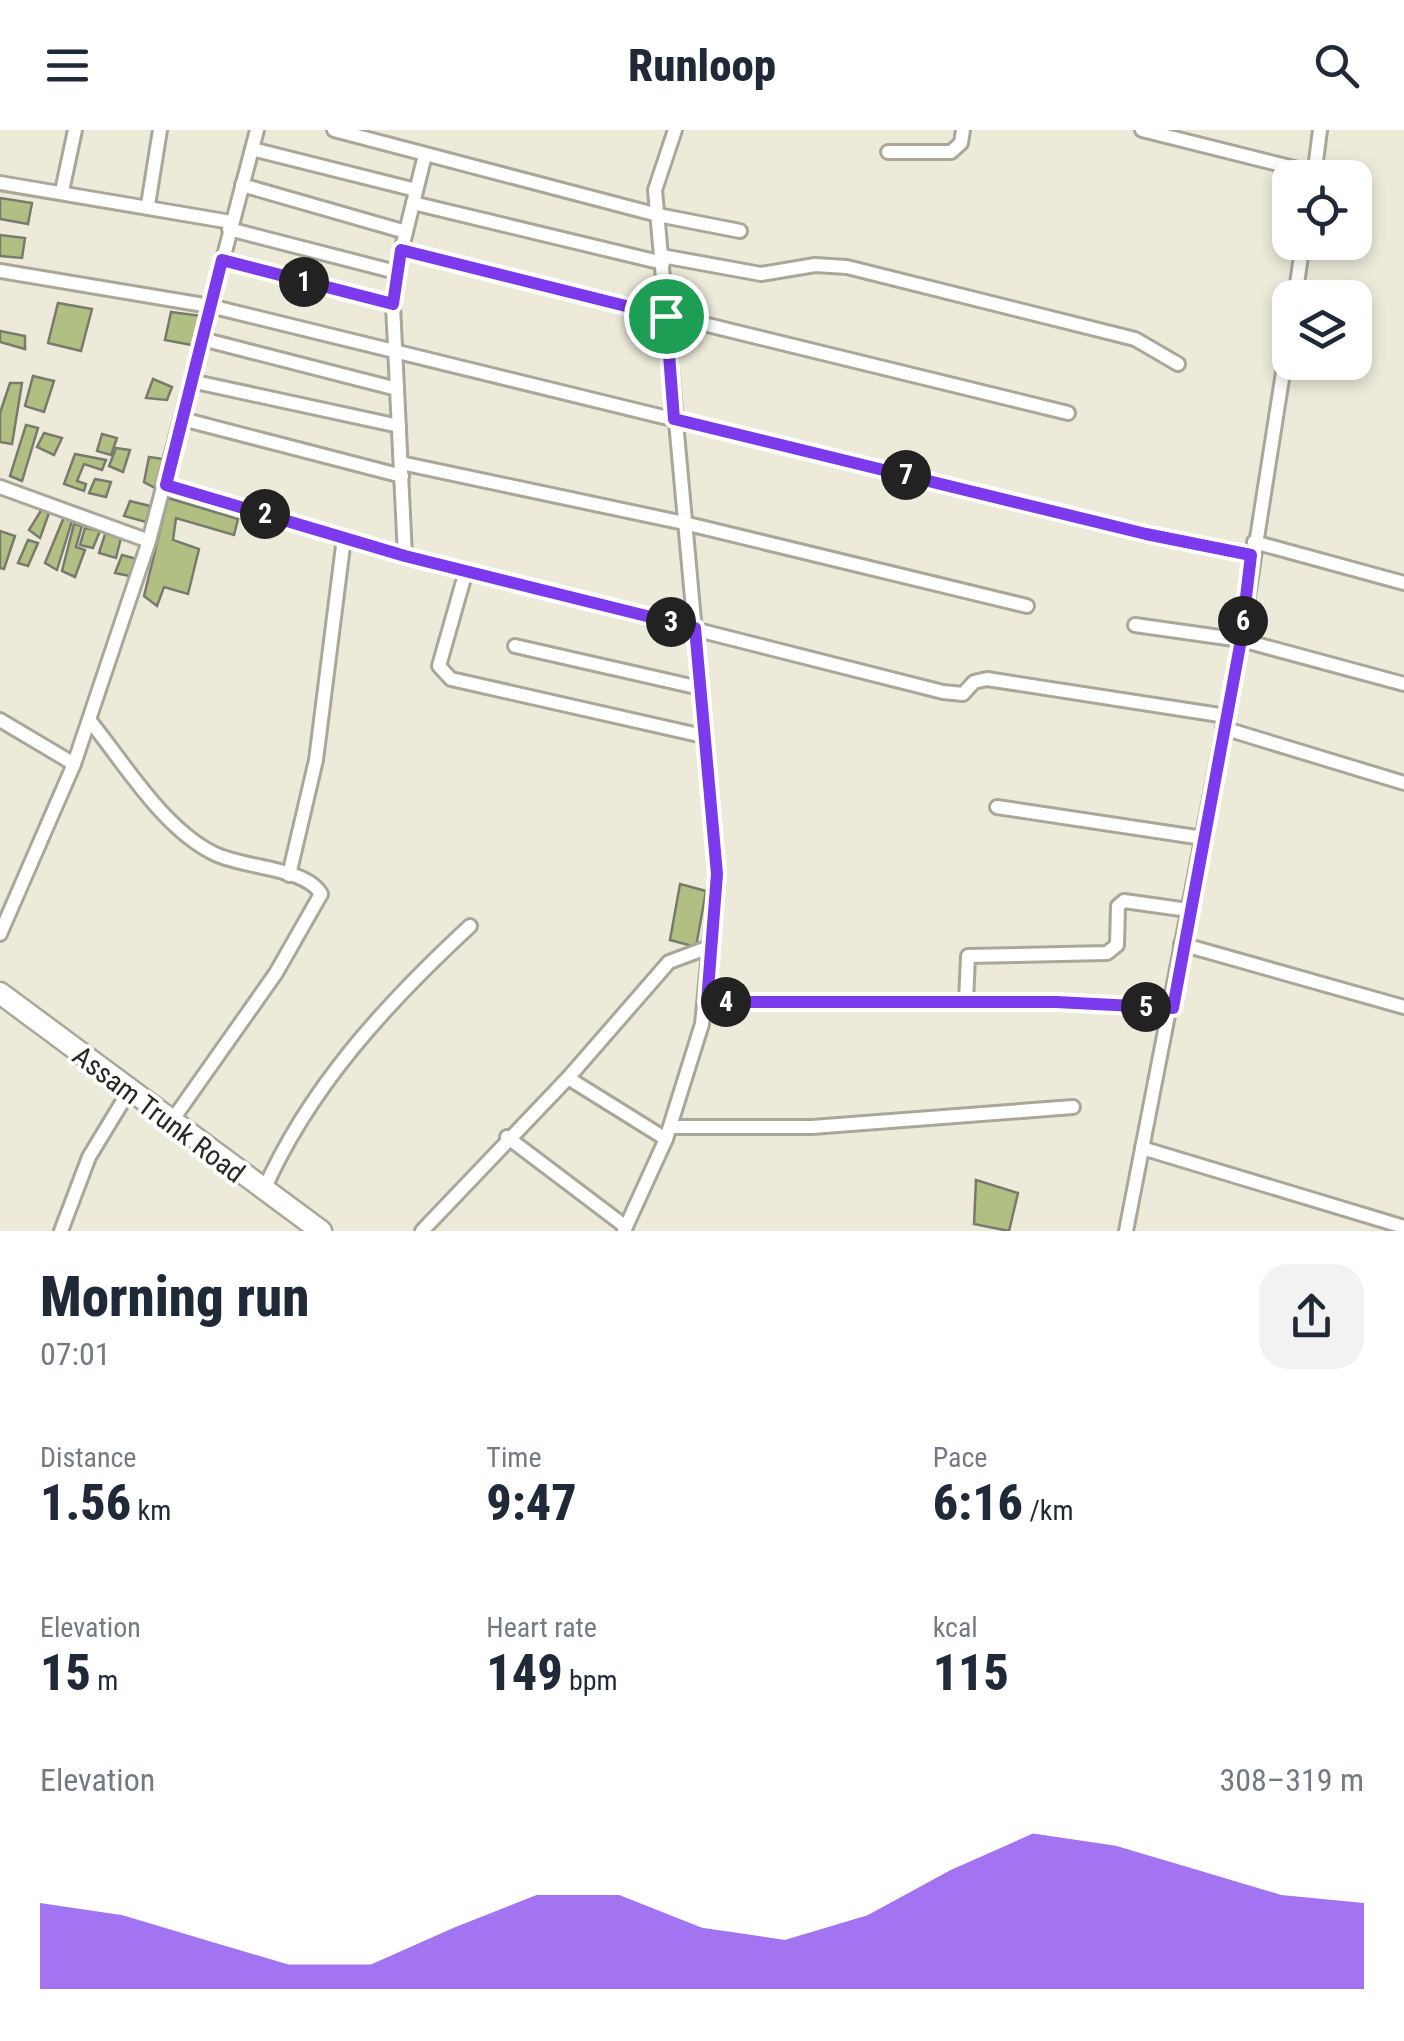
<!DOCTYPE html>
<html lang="en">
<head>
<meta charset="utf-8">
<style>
  body { margin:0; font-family:"Roboto Condensed",sans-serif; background:#f2f2f3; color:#1f2937; height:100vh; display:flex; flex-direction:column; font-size:38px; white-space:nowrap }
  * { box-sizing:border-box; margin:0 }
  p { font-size:32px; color:#747a83 }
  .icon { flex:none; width:55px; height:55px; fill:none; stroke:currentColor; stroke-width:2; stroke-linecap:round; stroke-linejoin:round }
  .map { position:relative; height:1101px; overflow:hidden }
  .panel { display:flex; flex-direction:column; background:#fff; flex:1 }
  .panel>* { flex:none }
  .tools { position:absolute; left:1272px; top:30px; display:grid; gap:20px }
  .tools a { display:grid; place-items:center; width:100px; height:100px; border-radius:20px; background:#fff; box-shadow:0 5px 15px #0003; font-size:50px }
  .pin { position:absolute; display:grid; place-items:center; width:85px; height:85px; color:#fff; margin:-42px; border:5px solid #fff; border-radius:50%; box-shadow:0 2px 10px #0007 }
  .km { position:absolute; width:50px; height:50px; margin:-25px; border-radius:50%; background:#222; color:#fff; font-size:28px; line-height:50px; text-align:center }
  .round { display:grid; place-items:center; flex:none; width:105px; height:105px; border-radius:30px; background:#f2f2f3 }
  .summary { display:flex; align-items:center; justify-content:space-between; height:170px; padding:0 40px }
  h1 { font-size:55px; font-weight:800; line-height:75px }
  .figures { display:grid; grid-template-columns:repeat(3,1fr); gap:15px; height:170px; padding:10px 40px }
  .figures div { display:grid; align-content:center }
  .figures b { font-size:50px; font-weight:800 }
  .figures small { font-size:28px; font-weight:400 }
  .figures p { font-size:28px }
  .chart { height:280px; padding:20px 40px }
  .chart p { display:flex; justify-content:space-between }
  .chart svg { width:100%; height:180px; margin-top:10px; fill:#7c3aed; opacity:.7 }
  header { display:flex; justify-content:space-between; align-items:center; height:130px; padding:0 40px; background:#fff; font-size:45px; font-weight:800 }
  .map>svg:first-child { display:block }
  .building { fill:#b1c082; stroke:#777b6d; stroke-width:2.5 }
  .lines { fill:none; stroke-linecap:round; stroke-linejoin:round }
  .street-casing { stroke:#aaa799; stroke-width:18 }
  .primary-casing { stroke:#aaa799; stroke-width:25 }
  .street { stroke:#fff; stroke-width:12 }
  .primary { stroke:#fff; stroke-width:20 }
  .route-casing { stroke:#fff; stroke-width:20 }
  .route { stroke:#7c3aed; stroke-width:12 }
  .labels { text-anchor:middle; stroke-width:8; stroke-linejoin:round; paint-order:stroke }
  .street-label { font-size:28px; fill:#292822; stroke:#fff }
</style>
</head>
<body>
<header><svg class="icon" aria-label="menu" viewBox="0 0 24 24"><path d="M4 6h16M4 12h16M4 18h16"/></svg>Runloop<svg class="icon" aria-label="search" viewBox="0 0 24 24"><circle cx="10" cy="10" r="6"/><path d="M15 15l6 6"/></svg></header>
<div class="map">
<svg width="1404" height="1101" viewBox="0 0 1404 1101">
  <rect width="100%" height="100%" fill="#edeada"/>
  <g class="building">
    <path d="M0,68L32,73L28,94L0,89Z"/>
    <path d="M0,105L25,108L22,128L0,126Z"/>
    <path d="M58,173L92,179L81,221L48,213Z"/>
    <path d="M171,182L202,186L197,216L165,210Z"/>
    <path d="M0,201L25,206V219L0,212Z"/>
    <path d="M33,246L54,251L44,282L25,276Z"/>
    <path d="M153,249L172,257L167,270L146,268Z"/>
    <path d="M10,253H22L12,314L0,312V283Z"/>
    <path d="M26,295L38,298L22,351L10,346Z"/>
    <path d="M44,303L62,308L54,325L37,317Z"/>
    <path d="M102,304L117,308L111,325L97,321Z"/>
    <path d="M116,318L130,320L123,342L109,336Z"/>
    <path d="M75,324L106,330L102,340L84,334L77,351L86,354L84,361L64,354Z"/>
    <path d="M149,327L164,329L157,359L144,352Z"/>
    <path d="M95,349L111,352L106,367L89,363Z"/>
    <path d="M168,368L238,389L234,405L176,388L173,410L199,419L188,464L164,457L157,476L144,466Z"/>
    <path d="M130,371L150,376L146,392L124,386Z"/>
    <path d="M42,379L49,383L40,408L29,400Z"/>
    <path d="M64,387L72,391L57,440L45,433Z"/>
    <path d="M74,394L82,396L76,417L85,420L75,447L62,441Z"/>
    <path d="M85,398L100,401L93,418L80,415Z"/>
    <path d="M0,401L15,406L4,439L0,438Z"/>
    <path d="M106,401L121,408L116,428L99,423Z"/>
    <path d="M28,410L38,413L28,436L18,433Z"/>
    <path d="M122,425L137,429L130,446L115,443Z"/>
    <path d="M680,754L706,761L696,817L670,810Z"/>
    <path d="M976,1050L1018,1063L1009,1101L974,1094Z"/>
  </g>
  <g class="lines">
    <g class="street-casing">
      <g id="street">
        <path d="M334,0L658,85L740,101"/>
        <path d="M1142,0L1314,43"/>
        <path d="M252,19L416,60"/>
        <path d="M888,22H951L961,13L963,0"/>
        <path d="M1314,47L1320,0"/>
        <path d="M0,53L231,92"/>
        <path d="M242,55L406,102"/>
        <path d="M62,61L75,0"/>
        <path d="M413,73L663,133"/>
        <path d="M148,75L160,0"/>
        <path d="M229,99L396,142"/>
        <path d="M401,120L1068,283"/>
        <path d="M662,126L761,144L815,135L847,137L1135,209L1178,234"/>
        <path d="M222,129L393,175"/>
        <path d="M0,141L210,176L1146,405L1251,425"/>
        <path d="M1295,168L1303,112"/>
        <path d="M202,209L397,259"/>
        <path d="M191,251L399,296"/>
        <path d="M182,289L402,346"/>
        <path d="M401,333L684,393L1027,476"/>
        <path d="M166,355L405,426L943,562L963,564L974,552L987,549L1226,586"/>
        <path d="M0,357L149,411"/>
        <path d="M1254,412L1404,453"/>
        <path d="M405,426L393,175L396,142L425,25"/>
        <path d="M466,441L439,536L451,549L703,606"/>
        <path d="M1135,495L1241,510L1404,554"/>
        <path d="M515,516L700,558"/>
        <path d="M0,590L74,634"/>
        <path d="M90,591C125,634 162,697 213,723C241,738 306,737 321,764L276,843L171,992"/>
        <path d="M1223,598L1404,653"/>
        <path d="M997,677L1203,708"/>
        <path d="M289,745L316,630L344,408"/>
        <path d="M0,804L74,634L149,411L257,0"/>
        <path d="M1181,814L1404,877"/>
        <path d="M707,872H1057L1173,878"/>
        <path d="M966,872L968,826L1107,823L1117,815L1118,776L1124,771L1188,780"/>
        <path d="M568,948L666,1009"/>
        <path d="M670,997H812L1073,977"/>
        <path d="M507,1007L626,1097"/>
        <path d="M1142,1018L1404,1097"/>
        <path d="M263,1062C309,957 387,873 470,796"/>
        <path d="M61,1101L89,1027L129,961"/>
        <path d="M422,1101L568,948L669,832L712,816"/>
        <path d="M624,1101L666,1009L702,894L717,744L655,60L675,0"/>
        <path d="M1126,1101L1241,510L1290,198"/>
      </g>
    </g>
    <g class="primary-casing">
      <path id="primary" d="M0,863L321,1101"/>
    </g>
    <use href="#street" class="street"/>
    <use href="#primary" class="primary"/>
  </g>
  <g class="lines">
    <g class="route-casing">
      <path id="route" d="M401,120L666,186L674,289L1146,404L1251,425L1241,510L1173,878L1056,872H707L717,744L695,498L405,426L166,355L222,130L393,174Z"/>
    </g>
    <use href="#route" class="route"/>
  </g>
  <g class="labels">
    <g class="street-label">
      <text transform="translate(159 984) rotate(37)" y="10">Assam Trunk Road</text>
    </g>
  </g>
</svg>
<div class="tools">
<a><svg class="icon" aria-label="locate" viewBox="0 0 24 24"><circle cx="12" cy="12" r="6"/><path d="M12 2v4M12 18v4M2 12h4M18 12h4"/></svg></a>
<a><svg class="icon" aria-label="layers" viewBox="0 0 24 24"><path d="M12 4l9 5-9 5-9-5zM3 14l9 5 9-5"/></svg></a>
</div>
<div class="pin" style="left:666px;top:186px;background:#1e9e55"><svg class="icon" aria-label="arrive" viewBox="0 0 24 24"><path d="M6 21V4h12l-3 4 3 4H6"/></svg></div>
<b class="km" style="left:304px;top:152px">1</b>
<b class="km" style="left:265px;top:384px">2</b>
<b class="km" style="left:671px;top:492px">3</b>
<b class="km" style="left:726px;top:872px">4</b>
<b class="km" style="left:1146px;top:877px">5</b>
<b class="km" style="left:1243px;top:491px">6</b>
<b class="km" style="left:906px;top:345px">7</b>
</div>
<section class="panel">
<div class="summary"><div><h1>Morning run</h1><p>07:01</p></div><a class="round"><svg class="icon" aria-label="share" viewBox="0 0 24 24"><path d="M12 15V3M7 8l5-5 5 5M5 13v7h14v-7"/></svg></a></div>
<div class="figures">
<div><p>Distance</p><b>1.56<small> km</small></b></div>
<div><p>Time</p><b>9:47</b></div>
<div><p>Pace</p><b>6:16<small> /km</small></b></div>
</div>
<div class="figures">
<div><p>Elevation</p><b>15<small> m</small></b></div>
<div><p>Heart rate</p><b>149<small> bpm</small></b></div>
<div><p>kcal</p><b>115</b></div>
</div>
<div class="chart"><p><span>Elevation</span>308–319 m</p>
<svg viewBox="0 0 160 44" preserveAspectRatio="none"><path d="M0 44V23L10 26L20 32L30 38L40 38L50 29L60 21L70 21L80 29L90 32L100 26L110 15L120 6L130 9L140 15L150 21L160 23V44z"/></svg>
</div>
</section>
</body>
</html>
